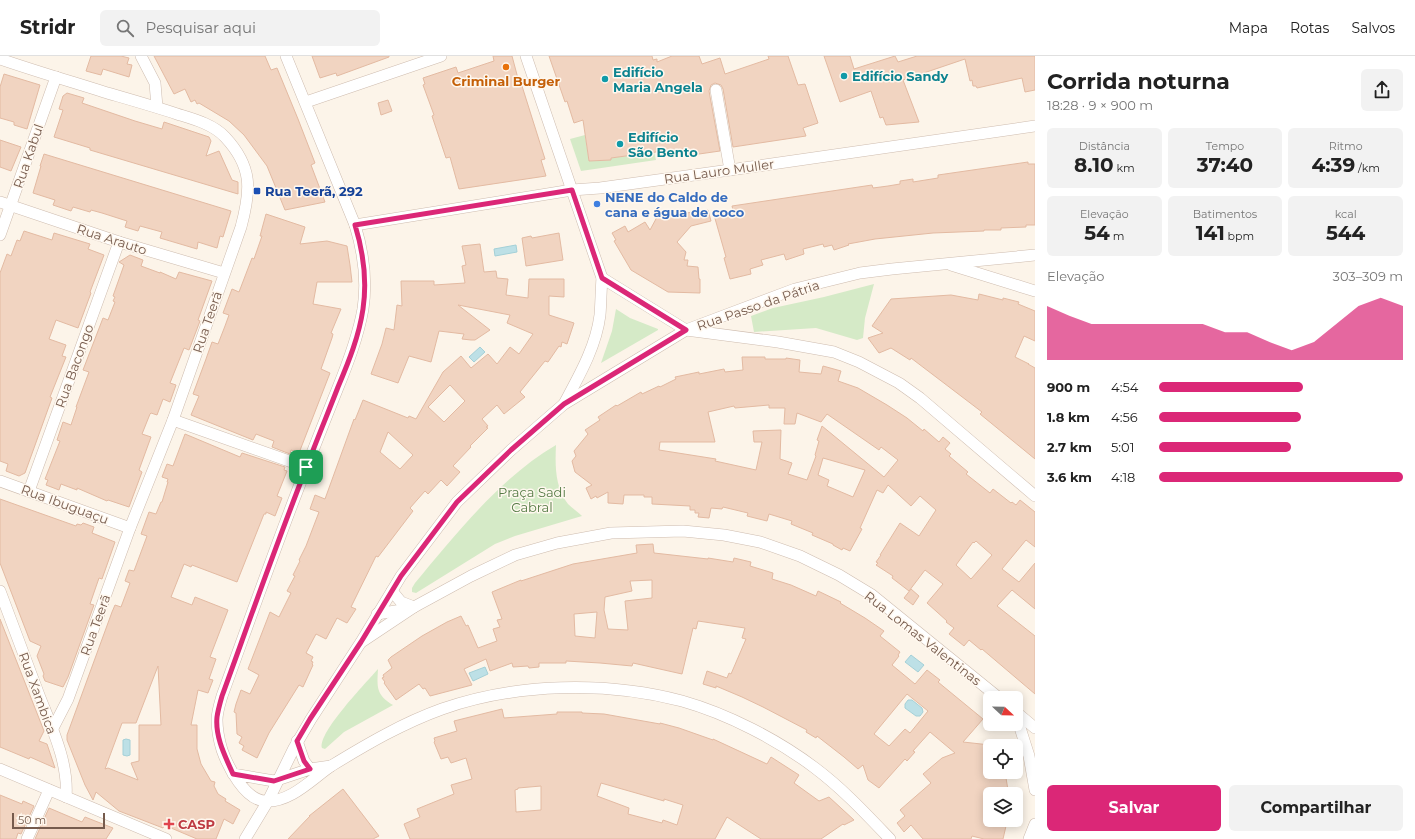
<!DOCTYPE html>
<html lang="pt">
<head>
<meta charset="utf-8">
<style>
  body { margin:0; font-family:Montserrat,sans-serif; background:#f2f2f2; color:#222; height:100vh; display:flex; flex-direction:column; font-size:15px; white-space:nowrap }
  * { box-sizing:border-box; margin:0 }
  p { font-size:13px; color:#767676 }
  .icon { flex:none; width:22px; height:22px; fill:none; stroke:currentColor; stroke-width:2; stroke-linecap:round; stroke-linejoin:round }
  .map { position:relative; flex:1; overflow:hidden }
  .details { display:flex; flex-direction:column; background:#fff; width:380px }
  .details>* { flex:none }
  .needle { width:26px; rotate:112deg }
  .tools { position:absolute; left:983px; top:635px; display:grid; gap:8px }
  .tools a { display:grid; place-items:center; width:40px; height:40px; border-radius:6px; background:#fff; box-shadow:0 2px 10px #0003; font-size:20px }
  .scale { position:absolute; left:12px; bottom:10px; width:93px; box-sizing:border-box; padding-left:4px; border:2px solid #765b4d; border-top:0; font-size:11px; line-height:14px; white-space:nowrap; color:#765b4d; -webkit-text-stroke:3px #fff8ef; paint-order:stroke }
  .pin { position:absolute; display:grid; place-items:center; width:34px; height:34px; color:#fff; margin:-17px; border-radius:8px; box-shadow:0 2px 6px #0006 }
  .round { display:grid; place-items:center; flex:none; width:42px; height:42px; border-radius:6px; background:#f2f2f2 }
  .overview { display:flex; align-items:center; justify-content:space-between; height:68px; padding:0 12px }
  h1 { font-size:22px; font-weight:700; line-height:30px }
  .stats { display:grid; grid-template-columns:repeat(3,1fr); gap:6px; height:68px; padding:4px 12px }
  .stats div { display:grid; align-content:center; border-radius:6px; background:#f2f2f2; text-align:center }
  .stats b { font-size:20px; font-weight:700 }
  .stats small { font-size:11px; font-weight:400 }
  .stats p { font-size:11px }
  .chart { height:112px; padding:8px 12px }
  .chart p { display:flex; justify-content:space-between }
  .chart svg { width:100%; height:72px; margin-top:4px; fill:#db2777; opacity:.7 }
  .button { display:flex; gap:8px; margin-top:auto; padding:8px 12px }
  .button a { flex:1; height:46px; border-radius:6px; background:#db2777; color:#fff; font-size:16px; font-weight:700; line-height:46px; text-align:center }
  .button a+a { background:#f2f2f2; color:#222 }
  ul { padding:0 12px; list-style:none; font-size:13px }
  li { display:grid; grid-template-columns:64px 48px 1fr; align-items:center; height:30px }
  li i { height:10px; border-radius:5px; background:#db2777 }
  header { display:flex; align-items:center; gap:24px; box-sizing:border-box; height:56px; padding:0 20px; background:#fff; border-bottom:1px solid #e0e0e0 }
  header strong { font-size:19px }
  nav { display:flex; gap:22px; margin-inline-start:auto; font-size:14px }
  .search { width:280px; height:36px; background:#f2f2f2; display:flex; align-items:center; gap:10px; box-sizing:border-box; padding:0 14px; border-radius:6px; color:#767676; font-size:15px }
  main { display:flex; flex:1; min-height:0 }
  .map>svg:first-child { display:block }
  .green { fill:#d5eac7 }
  .water { fill:#bde0e6; stroke:#a4d0d7 }
  .building { fill:#f1d4c1; stroke:#e3baa2; fill-rule:evenodd }
  .lines { fill:none; stroke-linecap:round; stroke-linejoin:round }
  .minor-casing { stroke:#cebcaf; stroke-width:12 }
  .minor { stroke:#fff; stroke-width:11 }
  .route-casing { stroke:#fff; stroke-width:8 }
  .route { stroke:#db2777; stroke-width:5 }
  .food-dot { fill:#e8710a; stroke:#fff8ef; stroke-width:1.5 }
  .culture-dot { fill:#0f9aa8; stroke:#fff8ef; stroke-width:1.5 }
  .transit-dot { fill:#1a4fb4; stroke:#fff8ef; stroke-width:1.5 }
  .shop-dot { fill:#3f7fe0; stroke:#fff8ef; stroke-width:1.5 }
  .health-dot { fill:#e0444e; stroke:#fff8ef; stroke-width:1.5 }
  .labels { text-anchor:middle; stroke-width:3; stroke-linejoin:round; paint-order:stroke }
  .culture-label { font-size:13px; font-weight:bold; fill:#0d838f; stroke:#fff8ef; text-anchor:start }
  .food-label { font-size:13px; font-weight:bold; fill:#c56008; stroke:#fff8ef }
  .street-label { font-size:13px; fill:#765b4d; stroke:#fff8ef }
  .transit-label { font-size:13px; font-weight:bold; fill:#164399; stroke:#fff8ef; text-anchor:start }
  .shop-label { font-size:13px; font-weight:bold; fill:#366cbe; stroke:#fff8ef; text-anchor:start }
  .park-label { font-size:13px; fill:#557b45; stroke:#fff8ef }
  .health-label { font-size:13px; font-weight:bold; fill:#be3a42; stroke:#fff8ef; text-anchor:start }
</style>
</head>
<body>
<header>
<strong>Stridr</strong>
<div class="search"><svg class="icon" aria-label="search" viewBox="0 0 24 24"><circle cx="10" cy="10" r="6"/><path d="M15 15l6 6"/></svg>Pesquisar aqui</div>
<nav><a>Mapa</a><a>Rotas</a><a>Salvos</a></nav>
</header>
<main>
<div class="map">
<svg width="1035" height="783" viewBox="0 0 1035 783">
  <rect width="100%" height="100%" fill="#fcf4e9"/>
  <g class="green">
    <path d="M585,79L589,105L611,104V102L633,99V100L654,96L656,104L581,115L570,83Z"/>
    <path d="M874,228L865,262L863,282L857,284L816,272L754,276L751,260L773,252L824,241Z"/>
    <path d="M616,253L630,262L658,273V274L601,307L612,275Z"/>
    <path d="M556,389C555,410 555,431 568,448C572,452 578,456 582,460L515,480L495,488L416,537L412,536V532L415,527C455,479 501,421 556,389Z"/>
    <path d="M378,613C377,631 376,639 393,649L344,676L325,693L322,692C318,676 367,626 378,613Z"/>
  </g>
  <g class="water">
    <path d="M516,189L517,196L495,200L494,193Z"/>
    <path d="M480,291L485,296L474,306L469,301Z"/>
    <path d="M911,599L924,609L918,616L905,606Z"/>
    <path d="M485,611L488,618L473,625L469,617Z"/>
    <path d="M908,644H912L922,652L923,656L920,660H916L905,652V648Z"/>
    <path d="M126,683L130,684V699L127,700L123,699V684Z"/>
  </g>
  <g class="building">
    <path d="M91,0H121L129,2L127,8L132,9L129,21L103,13L101,19L86,15Z"/>
    <path d="M154,0H265L271,14L277,12L298,63L315,107L311,109L325,146L285,154L267,110L244,79L229,65L199,47L197,48L195,44L191,46L185,33L174,38Z"/>
    <path d="M312,0H389V1L337,20L336,17L320,22Z"/>
    <path d="M493,0H512L520,30H522L545,103L541,104L546,120L459,133L450,101L446,102L432,60L434,59L423,29L425,28L423,22L456,11L458,17L494,5Z"/>
    <path d="M549,0H652L653,4L657,3V6L672,0H699L702,8L720,2L725,18L769,3L768,0H788L798,29L805,28L818,67L803,72L806,80L733,91L723,33L721,29L715,27L711,29L709,35L720,95L685,100L684,93L660,97V95L633,101V99L611,102V104L589,105L583,64L574,67L567,45L565,46Z"/>
    <path d="M824,0H850L854,13L895,0L898,6L917,0H1035V34L1025,36L1022,22L977,32L976,30H973L972,24L970,25L965,3L903,24L919,66L886,69L883,61L880,62L871,35L840,46Z"/>
    <path d="M4,18L40,29L27,73L14,69V66L0,62V31Z"/>
    <path d="M67,37L84,42L82,47L135,65L162,73L164,66L209,81L211,85L206,100L219,95L232,124L238,126V138L90,94V92L54,81L63,54L59,53L63,40Z"/>
    <path d="M388,44L392,55L381,59L378,47Z"/>
    <path d="M0,84L21,91L11,115L0,111Z"/>
    <path d="M44,98L231,155L223,181L220,180L217,192L198,186L197,193L160,182L162,176L140,170L138,175L125,171L127,165L102,157L91,154L90,156L73,151L71,155L53,149L55,144L33,137L41,110H40Z"/>
    <path d="M1028,106V108H1035V169H1026V171L1001,172V174H984V175L933,177L875,183L848,188L849,189L834,194L832,189L824,191L823,188L803,193L804,198L786,204L784,198L761,204L763,209L750,213L751,218L730,223L724,202L726,201L714,159L733,154L732,150L872,129L873,132L888,130L900,128V125L913,123V126L938,122V119Z"/>
    <path d="M708,154L711,165L691,170L677,186L686,196L684,204H688L687,210L698,211L699,223H700V237L668,236L631,214L614,185L616,184L612,177L625,170L628,176L645,166L650,174L657,161Z"/>
    <path d="M266,158L305,171L300,188L327,185L347,190L350,209L352,226H317L313,248L341,253L331,277L333,278L332,282L321,313L330,317L299,397L291,394L290,398L272,391L274,385L256,378L253,384L191,359L199,340L193,338L206,303L212,286L218,288L225,270L229,259L223,257L232,233L239,236L252,202L254,203L262,180H260Z"/>
    <path d="M24,175L52,184L54,177L90,188L88,193L104,199L90,236L91,237L78,272L56,264L49,283L66,289L62,300L66,301L50,341L52,342L25,417L19,420L6,415L8,408L0,405V217L7,198L11,200L17,184L20,185Z"/>
    <path d="M559,177L563,204L526,210L522,182L531,180L532,182Z"/>
    <path d="M480,188L484,216L496,215L497,222L508,223L506,239L528,242L529,223H564V241L549,240V259L574,267L567,288L562,286L561,291L559,290L548,306L545,305L520,336L525,341L504,358L497,349L482,363L488,370L486,371L488,372L470,390L471,391L453,410L460,416L447,430L441,424L428,438L425,435L410,452L413,455L378,501L376,500L351,551L356,553L347,567L337,562L326,583L316,578L306,597L313,601L311,605L313,606L312,608L313,609L303,631L299,629L269,677L257,702L242,694L244,690L239,687L242,681L237,678L236,657L234,656L236,648L241,634L250,638L259,619L248,613L270,556L279,561L291,537L287,535L295,520L293,519L300,505L299,504L306,490L319,456L310,453L315,439L325,443L354,363L355,364L363,344L408,362L409,360L416,363L443,316L461,300L471,312L488,298L497,308L510,291L519,298L533,278L507,267L510,259L458,249L490,274L475,284H471L462,283L464,278L439,275L431,306L409,300L398,327L371,318L382,288L386,272L394,274L397,249L402,250L401,225H434V229L465,227L462,210L466,209L462,190ZM450,329L465,345L444,366L428,351ZM388,376L413,399L400,413L380,396Z"/>
    <path d="M130,199L143,204L141,210L160,217V216L176,223L179,216L212,225L198,264L200,265L189,294L184,292L170,327L176,329L170,346L163,343L157,359L151,357L150,358L142,378L151,381L139,414L142,416L129,451L108,444L107,445L77,432V434L61,428L59,434L46,429L48,424L45,423L60,385L57,384L63,366L71,369L77,351H76L89,316L83,314L103,262L108,264L115,246L113,245L115,241L113,240L124,209L119,206Z"/>
    <path d="M979,238L1003,244V242L1019,246L1018,248L1035,255V285L1024,280L1015,301L1029,308H1028L1035,312V403L980,358L982,356L911,302L910,304L891,292L879,297L868,282L883,277L872,270L891,243L951,239L978,244Z"/>
    <path d="M742,301H765V303H786V302L800,304L799,316L821,318L823,310L841,315L838,325L858,332L887,349L907,362L923,375L924,373L939,386L943,381L950,387L945,393L951,398L949,400L968,416L966,418L990,437L993,433L1011,447L1012,446L1016,449L1020,444L1035,456V491L1026,484L1002,513L1019,526L1035,507V553L1012,534L997,550L1035,580V638L982,593L981,594L969,584L964,590L949,578L954,572L946,566L947,565L927,547L943,528L925,514L909,535L892,522L893,520L876,509L878,507L876,506L881,499H880L900,467L919,480L936,454L920,440L911,450L888,429L883,437L877,434L860,472L862,473L850,495L843,492L842,494L833,489V488L812,479L813,477L791,468L792,465L769,458L767,465L747,460L748,457L723,451L722,453L711,452L709,462L698,461L699,457H695V454H690V450L652,448V441H644V439H624L623,448L608,447V436L597,442L596,440L591,443L586,432L592,429L575,416L572,405L576,400L574,395L588,378L585,374L600,364L598,361L616,349L617,350L641,336L642,338L659,330L660,331L676,323L675,321L699,316V318L724,313L725,316L743,314ZM769,349V352H785L784,368H795L797,357L821,366L827,358L879,394L881,391L898,404L884,421L822,370L817,384L819,385L815,399L816,400L807,424L788,418L792,407L780,403L781,374L753,375L754,386H762L756,414L715,405L716,403L659,394L660,386H715L708,356L734,350L735,352ZM823,402L865,414L853,441L827,430L829,424L818,419ZM976,485L992,499L971,523L956,509L973,486L974,487Z"/>
    <path d="M185,378L240,401L242,397L285,411L284,414L287,415L277,440L282,442L275,460L266,456V458H264L237,526L192,509L191,511L184,508L171,541L192,549L195,541L228,554L210,601L216,603L209,623L213,624L208,637L198,634L191,669H197V693L201,708L211,725L215,726L214,730L218,738L226,743L225,745L240,754L233,768L224,763L216,783H197L164,769L163,772L119,755L96,736L93,744L85,729L67,684V679L112,556L115,549L121,551L130,527L125,525L129,514L134,515L147,480L141,478L149,456L156,458L161,446H162L168,426H167L168,423L162,421L167,408L173,410ZM158,610L161,669H139V705L131,707L138,724L108,712L105,713L122,667H136Z"/>
    <path d="M0,443L76,470L77,468L81,469L83,467L94,471L92,477L115,486L102,523L99,522L90,548L94,549L68,621L63,631L45,625L43,620L44,618L37,600L41,590L30,585L0,507Z"/>
    <path d="M653,488L654,497L708,503V502L733,506L734,502L751,506L750,510L773,517L772,523L791,529L816,540L818,535L841,546L840,547L865,562L884,575L880,580L900,596L898,599L899,600L892,609L915,628L927,614L940,624L938,626L983,663L963,686L990,689V716H1005L1008,734L1002,735V738H990V764H1001L999,768L1006,770L1003,783H984L972,780L971,783H923L911,769L904,776L897,767L905,760L900,754L931,727L923,718L942,702L955,697L930,676L913,695L915,696L907,705L905,703L879,732L868,724L863,709L858,713L844,701L817,680L816,682L806,676L807,674L763,651L742,641L716,630V632L703,628L707,615L727,622L729,617L731,618L746,583L742,582L745,572L698,565L696,573L693,572L682,618L633,607L632,610L600,607L566,605V607H539V611L529,612L528,610L513,611L512,607L490,615L486,603L464,613L472,629L430,640L425,632L423,633L419,628L396,644L384,627L385,626L382,622L384,621L383,619L392,612L388,604L391,601L422,580L447,566L461,560L466,570L468,569L478,592L497,585L493,573L500,571L497,564L502,563L492,536L521,524V525L573,508L637,497L636,489ZM652,524V542L625,545L628,574L608,573L604,554L605,541L632,535L630,525ZM597,556L595,582L575,580L574,558ZM907,638L928,655L910,677L905,673L889,690L874,678Z"/>
    <path d="M911,533L919,540L913,549L904,542Z"/>
    <path d="M0,563L44,675L39,685L47,688L55,712L30,701L29,703L0,691Z"/>
    <path d="M502,653L504,662L557,658V656H582V657L604,658L660,668V667L679,672L713,684V683L767,708L771,701L799,719L794,727L819,745L829,741L854,764L844,769L843,768L821,783H761L727,761L715,783H410L404,768L420,761L417,753L454,738L451,729L472,723L466,702L451,707L448,701L441,703L434,686L435,685L434,682L457,675L454,665ZM601,727L664,745V743L683,749L677,769L663,764L662,767L628,758L629,752L597,740ZM541,730V754L516,756L515,734L518,733V732Z"/>
    <path d="M343,733L379,780L373,783H288L310,760H309Z"/>
    <path d="M0,739L22,748L23,745L34,750L21,778L18,777L16,783H0Z"/>
    <path d="M49,752L82,766L85,761L113,772L106,783H35Z"/>
  </g>
  <g class="lines">
    <g class="minor-casing">
      <g id="minor">
        <path d="M141,0L155,27L157,51"/>
        <path d="M526,0L602,222C601,234 601,247 600,259C596,291 579,320 564,348"/>
        <path d="M0,3C35,15 69,25 104,36C128,43 153,50 177,58C193,63 213,68 225,81C253,111 251,134 241,171L173,364L130,472L68,643L52,674"/>
        <path d="M716,34L730,114"/>
        <path d="M306,46L441,0"/>
        <path d="M0,146L119,186L224,217"/>
        <path d="M355,169L572,134L600,132L730,114L1035,70"/>
        <path d="M0,179L56,21"/>
        <path d="M951,209L1035,235"/>
        <path d="M602,222L686,274L778,286L834,296L859,306L899,327L920,342L1035,440"/>
        <path d="M173,364L306,411"/>
        <path d="M0,425L130,472"/>
        <path d="M29,435L119,186"/>
        <path d="M0,535C13,570 26,604 39,639C51,670 69,707 66,741"/>
        <path d="M392,535L401,546L414,551"/>
        <path d="M377,558L408,553"/>
        <path d="M363,585L414,551L471,520L515,499L557,487L611,477L683,475L724,479L760,486L800,500L839,519L872,539L999,642"/>
        <path d="M1016,656L1035,672"/>
        <path d="M1016,659L1029,700L1035,734"/>
        <path d="M297,685L304,705L310,713"/>
        <path d="M331,710C367,688 403,667 442,653C516,627 606,625 682,645C728,658 778,684 815,712C843,733 867,759 890,783"/>
        <path d="M0,713L166,783"/>
        <path d="M233,718L274,725L310,713L331,710C312,723 290,747 265,745C245,744 228,711 222,694C219,684 217,673 217,664C217,656 220,647 222,640C250,563 277,486 307,410C317,384 327,359 337,334C348,307 358,281 363,253C367,226 363,195 355,169L286,0"/>
        <path d="M27,783L49,734"/>
        <path d="M245,783L268,745L294,692L311,663L361,586L401,520L457,446L511,394L564,348L686,274L795,233L860,217L892,213L1035,199"/>
        <path d="M1029,783L1035,768"/>
      </g>
    </g>
    <use href="#minor" class="minor"/>
  </g>
  <g class="lines">
    <g class="route-casing">
      <path id="route" d="M572,134L602,222L686,274L564,348L511,394L457,446L401,520L361,586L310,663L297,685L304,705L310,713L274,725L233,718C225,700 215,681 217,661C218,654 220,647 222,640C250,563 277,486 307,410C317,383 328,357 338,331C349,305 359,280 363,253C367,226 363,195 355,169Z"/>
    </g>
    <use href="#route" class="route"/>
  </g>
  <circle class="food-dot" cx="506" cy="11" r="4"/>
  <g class="culture-dot">
    <circle cx="844" cy="20" r="4"/>
    <circle cx="605" cy="23" r="4"/>
    <circle cx="620" cy="88" r="4"/>
  </g>
  <rect class="transit-dot" x="253" y="131" width="8" height="8" rx="2"/>
  <circle class="shop-dot" cx="597" cy="148" r="4"/>
  <path class="health-dot" d="M167 762h4v4h4v4h-4v4h-4v-4h-4v-4h4z"/>
  <g class="labels">
    <g class="culture-label">
      <text x="613" y="21">Edifício<tspan x="613" dy="15">Maria Angela</tspan></text>
      <text x="852" y="25">Edifício Sandy</text>
      <text x="628" y="86">Edifício<tspan x="628" dy="15">São Bento</tspan></text>
    </g>
    <g class="food-label">
      <text x="506" y="30">Criminal Burger</text>
    </g>
    <g class="street-label">
      <text transform="translate(28 100) rotate(-71)" y="5">Rua Kabul</text>
      <text transform="translate(719 115) rotate(-8)" y="5">Rua Lauro Muller</text>
      <text transform="translate(112 183) rotate(18)" y="5">Rua Arauto</text>
      <text transform="translate(758 249) rotate(-19)" y="5">Rua Passo da Pátria</text>
      <text transform="translate(207 266) rotate(-71)" y="5">Rua Teerã</text>
      <text transform="translate(74 310) rotate(-70)" y="5">Rua Bacongo</text>
      <text transform="translate(65 448) rotate(20)" y="5">Rua Ibuguaçu</text>
      <text transform="translate(95 569) rotate(-70)" y="5">Rua Teerã</text>
      <text transform="translate(923 582) rotate(38)" y="5">Rua Lomas Valentinas</text>
      <text transform="translate(38 637) rotate(70)" y="5">Rua Xambica</text>
    </g>
    <g class="transit-label">
      <text x="265" y="140">Rua Teerã, 292</text>
    </g>
    <g class="shop-label">
      <text x="605" y="146">NENE do Caldo de<tspan x="605" dy="15">cana e água de coco</tspan></text>
    </g>
    <g class="park-label">
      <text x="532" y="441">Praça Sadi<tspan x="532" dy="15">Cabral</tspan></text>
    </g>
    <g class="health-label">
      <text x="178" y="773">CASP</text>
    </g>
  </g>
</svg>
<div class="tools">
<a><svg class="needle" viewBox="-14 -14 28 28"><path d="M0-13l5 13h-10z" fill="#e53935"/><path d="M0 13l5-13h-10z" fill="#767676"/></svg></a>
<a><svg class="icon" aria-label="locate" viewBox="0 0 24 24"><circle cx="12" cy="12" r="6"/><path d="M12 2v4M12 18v4M2 12h4M18 12h4"/></svg></a>
<a><svg class="icon" aria-label="layers" viewBox="0 0 24 24"><path d="M12 4l9 5-9 5-9-5zM3 14l9 5 9-5"/></svg></a>
</div>
<div class="scale">50 m</div>
<div class="pin" style="left:306px;top:411px;background:#1e9e55"><svg class="icon" aria-label="arrive" viewBox="0 0 24 24"><path d="M6 21V4h12l-3 4 3 4H6"/></svg></div>
</div>
<section class="details">
<div class="overview"><div><h1>Corrida noturna</h1><p>18:28 · 9 × 900 m</p></div><a class="round"><svg class="icon" aria-label="share" viewBox="0 0 24 24"><path d="M12 15V3M7 8l5-5 5 5M5 13v7h14v-7"/></svg></a></div>
<div class="stats">
<div><p>Distância</p><b>8.10<small> km</small></b></div>
<div><p>Tempo</p><b>37:40</b></div>
<div><p>Ritmo</p><b>4:39<small> /km</small></b></div>
</div>
<div class="stats">
<div><p>Elevação</p><b>54<small> m</small></b></div>
<div><p>Batimentos</p><b>141<small> bpm</small></b></div>
<div><p>kcal</p><b>544</b></div>
</div>
<div class="chart"><p><span>Elevação</span>303–309 m</p>
<svg viewBox="0 0 160 44" preserveAspectRatio="none"><path d="M0 44V11L10 17L20 22L30 22L40 22L50 22L60 22L70 22L80 27L90 27L100 33L110 38L120 33L130 22L140 11L150 6L160 11V44z"/></svg>
</div>
<ul>
<li><b>900 m</b>4:54<i style="width:59%"></i></li>
<li><b>1.8 km</b>4:56<i style="width:58%"></i></li>
<li><b>2.7 km</b>5:01<i style="width:54%"></i></li>
<li><b>3.6 km</b>4:18<i style="width:100%"></i></li>
</ul>
<div class="button"><a>Salvar</a><a>Compartilhar</a></div>
</section>
</main>
</body>
</html>
